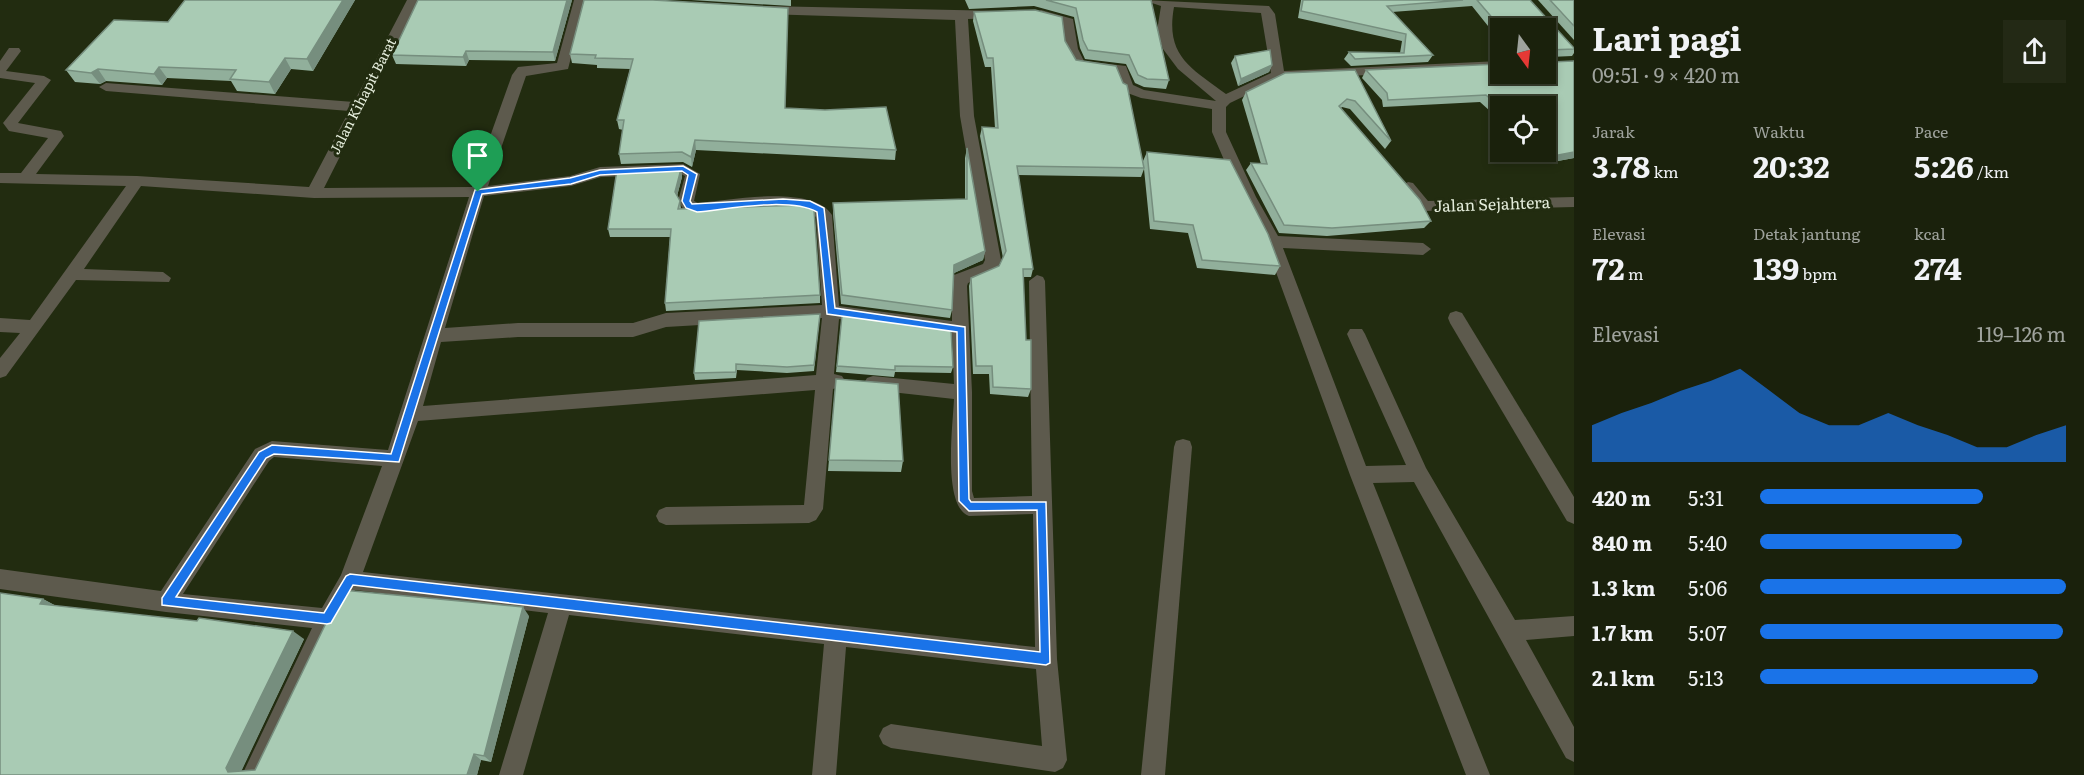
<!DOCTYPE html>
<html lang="id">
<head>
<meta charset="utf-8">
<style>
  body { margin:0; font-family:Literata,serif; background:#232915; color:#f1f3f6; height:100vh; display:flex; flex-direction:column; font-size:22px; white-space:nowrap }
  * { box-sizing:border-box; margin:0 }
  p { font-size:20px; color:#9fa39d }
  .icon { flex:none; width:33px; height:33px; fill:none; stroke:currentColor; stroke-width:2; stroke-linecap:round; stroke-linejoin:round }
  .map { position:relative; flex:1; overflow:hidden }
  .sheet { display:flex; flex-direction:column; background:#1a210c; width:510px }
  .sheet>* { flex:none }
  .needle { width:39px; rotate:165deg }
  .buttons { position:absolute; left:1490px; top:18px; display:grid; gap:12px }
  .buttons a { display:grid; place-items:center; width:66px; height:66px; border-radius:0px; background:#1a210c; box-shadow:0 3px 9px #0003,0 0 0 2px #383e2d; font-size:30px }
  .pin { position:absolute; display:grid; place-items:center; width:51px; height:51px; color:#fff; margin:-62px -26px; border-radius:50% 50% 50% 0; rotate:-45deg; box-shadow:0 0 6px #0007 }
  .pin .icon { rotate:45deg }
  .round { display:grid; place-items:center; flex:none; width:63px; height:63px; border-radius:0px; background:#232915 }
  .headline { display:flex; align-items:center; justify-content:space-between; height:102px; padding:0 18px }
  h1 { font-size:33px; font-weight:700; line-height:45px }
  .metrics { display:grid; grid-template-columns:repeat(3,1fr); gap:9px; height:102px; padding:6px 18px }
  .metrics div { display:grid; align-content:center }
  .metrics b { font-size:30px; font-weight:700 }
  .metrics small { font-size:16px; font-weight:400 }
  .metrics p { font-size:16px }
  .chart { height:168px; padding:12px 18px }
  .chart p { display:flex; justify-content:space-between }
  .chart svg { width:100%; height:108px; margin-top:6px; fill:#1a73e8; opacity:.7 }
  ul { padding:0 18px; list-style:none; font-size:20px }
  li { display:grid; grid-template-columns:96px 72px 1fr; align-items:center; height:45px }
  li i { height:15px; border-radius:8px; background:#1a73e8 }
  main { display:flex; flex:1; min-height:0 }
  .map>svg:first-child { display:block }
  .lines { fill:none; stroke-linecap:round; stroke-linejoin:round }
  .minor { fill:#5d5a4d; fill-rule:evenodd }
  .wall { fill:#91af9b }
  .shaded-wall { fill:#768e7e }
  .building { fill:#a9cbb4; stroke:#768e7e; stroke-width:1.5 }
  .route { fill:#1a73e8; stroke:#fff; stroke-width:1.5; fill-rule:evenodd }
  .labels { text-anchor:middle; stroke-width:6; stroke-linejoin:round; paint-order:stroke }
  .far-street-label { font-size:14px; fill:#e4ecdb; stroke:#222c10 }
  .street-label { font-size:16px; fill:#e4ecdb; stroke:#222c10 }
</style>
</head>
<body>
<main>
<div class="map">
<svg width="1574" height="775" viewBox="0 0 1574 775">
  <rect width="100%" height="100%" fill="#222c10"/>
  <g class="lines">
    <g class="minor">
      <path d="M407,0H419L324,188L472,187L512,75L518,67L557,63L574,0H586L568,69L526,76L488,186L570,176L600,167L683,164L700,174L694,201L698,203C729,200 813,184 832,215L839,306L952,321V279L954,275L983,264L985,260L960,116L955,20L765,14L759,10L765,6L1002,11V17L998,18L968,19L974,116L1001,260L996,272L968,283L967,286L972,392V491L974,498L1032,496L1029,281L1037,275L1043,277L1045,281L1057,659L1067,760L1063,768L1055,772L891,748L883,744L879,736L883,728L891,724L1042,746L1036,669L846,647L836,775H812L824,644L569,615L523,775H499L548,613L355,590L335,626L266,775H242L312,628L166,612L0,589V569L161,591L255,449L272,441L388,450L469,197L314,198L141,186L84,269L163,272L171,278L169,282L76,280L6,376L0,378V358L20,333L0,332V318L30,320L126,186L0,183V173H21L48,138L9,131L3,123L35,83L0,78V61L9,48H19L21,51L6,71L44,76L51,80L18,123L61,131L64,136L36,174L137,176L309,187L349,111L106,91L99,87L106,83L354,102ZM681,174L685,176L678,201L684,210L692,213C722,222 788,192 816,217L822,305L666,313L633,323H518L445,328L484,196L571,186L601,177ZM822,318L816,375L423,406L441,342L518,337H633L666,327ZM839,319L952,334L954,384L873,376L867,378L864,383L867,388L873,390L954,399C953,424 942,506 969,516L1033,514L1035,647L363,572L418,421L815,390L804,505L666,507L659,510L656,516L659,522L666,525L809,523L816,520L823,509L833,389L842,386L845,381L842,376L834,374ZM274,457L382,466L341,575L322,608L183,594L269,461Z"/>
      <path d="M1143,0L1269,6L1275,14L1284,71L1500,61V69L1280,79L1230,103L1226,107V132L1256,197L1278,236L1423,243L1431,249L1423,255L1283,248L1366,466L1406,465L1347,334L1350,329H1362L1365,334L1426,468L1515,620L1574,616V636L1526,640L1574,727V762L1566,758L1414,482L1373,483L1490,775H1466L1350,475L1265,242L1240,197L1212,132V109L1141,98L1122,91L1115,73L1075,68L1065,49L1062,24L1035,14L1041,10L1073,19L1078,49L1084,61L1126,66L1133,85L1144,90L1216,101L1178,69L1163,49L1157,31L1161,6ZM1174,7L1261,13L1271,73L1226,94C1191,68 1165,56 1174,7Z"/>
      <path d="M1408,182L1413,183L1428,201L1574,197V207L1424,211L1419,210L1400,187Z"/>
      <path d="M1456,311L1462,313L1574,497V524L1567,521L1450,323L1448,318L1450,313Z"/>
      <path d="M1183,439L1190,441L1192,447L1165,775H1141L1174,447L1176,441Z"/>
    </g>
  </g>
  <g class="wall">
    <path d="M185,0H355L313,71L291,69L275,94L237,91L231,81L167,78L162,85L106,81L100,84L75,82L66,70L168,22Z"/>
    <path d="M572,0L555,61L469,60L466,66L396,64L392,55Z"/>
    <path d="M584,0L785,108L896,150L895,160L696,150L692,167L683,162L621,164L619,154L623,130L619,129L617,120L630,69L597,68V65L572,63L570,54Z"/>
    <path d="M691,0H791V6Z"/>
    <path d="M965,0H1151L1169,80L1166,89L1144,87L1135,83L1126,64L1085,59L1080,48L1074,17L1034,6L969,9Z"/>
    <path d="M1301,0H1530L1574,48V53L1572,56L1550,57L1551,62L1574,61V158L1547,163L1534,152H1545V106H1500V120L1480,102L1383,107L1382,100L1362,78L1366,70L1545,74V28H1500V41L1472,6L1392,12L1433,55L1428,62L1351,66L1344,59L1349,52L1400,53L1402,41L1298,18Z"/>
    <path d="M1538,0H1574V40Z"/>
    <path d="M974,12L1065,41L1076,60L1143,161L1147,152L1280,266L1275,275L1197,268L1188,233L1150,229L1144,169L1141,177L1018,175L1033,269L1031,277H1023L1026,340L1031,389L1028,397L990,394L989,374H973L969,286L971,278L999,266L1003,258L980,136L982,127L995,128L991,67H985L973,21Z"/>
    <path d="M1235,56L1272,65L1269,72L1238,86L1231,63Z"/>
    <path d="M1355,70L1391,141L1385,149L1350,109L1342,107L1341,108L1431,221L1424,228L1327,236L1279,233L1246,170L1251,163L1261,164L1242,100L1246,92Z"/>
    <path d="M967,148L985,251L983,260L954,273L952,310L950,318L841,304L833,213V203L965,199V158Z"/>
    <path d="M681,169L682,177L677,196L680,201L681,209L820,295V303L666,311L665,303L670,237H610L608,229Z"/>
    <path d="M820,314L814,371L787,373L737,370L736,378L695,380L694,373Z"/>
    <path d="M842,315L953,367L951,373L895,372L894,377L836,372Z"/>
    <path d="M836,379L903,461L901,472L828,471Z"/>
    <path d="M43,599L56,606L304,639L241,771L255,770L529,616L491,762L481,760L477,775H0Z"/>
  </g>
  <g class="shaded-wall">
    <path d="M343,0H355L313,71L307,59Z"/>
    <path d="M567,0H572L555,61L553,52Z"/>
    <path d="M466,51L469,60L466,66L463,57Z"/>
    <path d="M285,58L291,69L275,94L269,82Z"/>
    <path d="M1272,65L1269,72L1238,86L1241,79Z"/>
    <path d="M159,67L167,78L162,85L154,74Z"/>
    <path d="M98,69L106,81L100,84L91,73Z"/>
    <path d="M695,140L696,150L692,167L691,157Z"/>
    <path d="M1574,152V158L1547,163L1553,156Z"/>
    <path d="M681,169L682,177L676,200L675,192Z"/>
    <path d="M985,251L983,260L952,274L954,265Z"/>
    <path d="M43,599L60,608L40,604Z"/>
    <path d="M523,607L529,616L491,762L484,756Z"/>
    <path d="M293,631L304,639L240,774L228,772L226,768Z"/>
    <path d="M474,754L481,760L477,775H467Z"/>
  </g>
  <g class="building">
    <path d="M185,0H343L307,59L285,58L269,82L230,79L236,70L159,67L154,74L98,69L91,73L66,70L114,20L168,22Z"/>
    <path d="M418,0H567L553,52L466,51L463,57L392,55Z"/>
    <path d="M584,0H653L788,8L785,108L825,110L886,107L896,150L695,140L691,157L682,152L619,154L624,120H617L633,59L595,58L596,55L570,54Z"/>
    <path d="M1046,0H1151L1169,80L1147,79L1138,75L1129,55L1088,50L1083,40L1076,8Z"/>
    <path d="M1303,0H1463L1387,6L1433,55L1355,59L1349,52L1404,53L1406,34L1301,11Z"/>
    <path d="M1477,0H1530L1574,48V49L1549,50L1551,62L1574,61V152L1553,156L1545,148V106H1500V108L1486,95L1388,100L1387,93L1366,70L1500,64V74H1545V28H1501Z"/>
    <path d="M1550,0H1574V26Z"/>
    <path d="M1035,10L1062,17L1065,41L1076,60L1116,66L1123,83L1127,85L1144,168L1017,166L1033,269H1023L1026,340H1031V389L993,387L992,366H976L971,278L999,266L1006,251L982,127L998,128L993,58H987L974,12Z"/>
    <path d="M1270,50L1272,65L1241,79L1235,56Z"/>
    <path d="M1355,70L1391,141L1355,101L1347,99L1339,106L1420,200L1431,221L1332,228L1284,225L1251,163L1267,164L1246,92L1285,73Z"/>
    <path d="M967,148L985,251L954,265L952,310L842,295L833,203L967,199Z"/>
    <path d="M1147,152L1230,160L1268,234L1280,266L1202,260L1193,225L1154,221Z"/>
    <path d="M681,169L675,192L680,201L678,209L805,205L814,210L820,295L665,303L671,229H608L617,170Z"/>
    <path d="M820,314L814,365L787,367L736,364V372L694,373L699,321Z"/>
    <path d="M842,315L951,330L953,367L895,366V370L837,366Z"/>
    <path d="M836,379L898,384L903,461L829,460Z"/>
    <path d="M342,590L523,607L484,756L474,754L467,775H0V593L43,599L40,604L197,621L199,618L293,631L226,768L228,772L255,770Z"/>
  </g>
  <path class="route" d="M683,166L697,174L690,201L692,204L783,199L810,201L824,208L835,308L965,327L969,499L971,502H1046L1050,663L1046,665L353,585L331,623L327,624L162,605V598L259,452L272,445L391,454L475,190L570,178L600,170ZM682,171L688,175L682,201L686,208L697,212C730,209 789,197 817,212L827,314L957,332L959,501L969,511L1037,510L1040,652L350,574L346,576L324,613L176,597L266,458L274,454L399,462L482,194L571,184L600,175Z"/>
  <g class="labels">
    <g class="far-street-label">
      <text transform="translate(363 96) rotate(-63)" y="5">Jalan Kihapit Barat</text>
    </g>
    <g class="street-label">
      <text transform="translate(1492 204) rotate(-2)" y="6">Jalan Sejahtera</text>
    </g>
  </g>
</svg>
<div class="buttons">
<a><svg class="needle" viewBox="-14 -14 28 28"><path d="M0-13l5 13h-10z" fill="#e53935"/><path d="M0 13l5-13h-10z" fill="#9fa39d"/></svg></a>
<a><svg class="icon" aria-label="locate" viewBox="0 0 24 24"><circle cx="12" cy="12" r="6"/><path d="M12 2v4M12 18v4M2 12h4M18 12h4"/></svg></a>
</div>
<div class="pin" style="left:478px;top:192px;background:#1e9e55"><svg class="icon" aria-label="arrive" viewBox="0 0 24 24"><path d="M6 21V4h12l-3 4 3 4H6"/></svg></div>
</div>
<section class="sheet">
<div class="headline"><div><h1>Lari pagi</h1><p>09:51 · 9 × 420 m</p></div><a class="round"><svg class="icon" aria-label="share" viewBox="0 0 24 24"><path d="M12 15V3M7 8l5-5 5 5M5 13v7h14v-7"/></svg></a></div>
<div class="metrics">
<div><p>Jarak</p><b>3.78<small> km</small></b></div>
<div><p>Waktu</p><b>20:32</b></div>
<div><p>Pace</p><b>5:26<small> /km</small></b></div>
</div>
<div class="metrics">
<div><p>Elevasi</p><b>72<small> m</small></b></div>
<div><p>Detak jantung</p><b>139<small> bpm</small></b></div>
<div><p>kcal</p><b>274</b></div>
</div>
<div class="chart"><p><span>Elevasi</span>119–126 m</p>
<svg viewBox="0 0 160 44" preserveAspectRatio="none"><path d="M0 44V29L10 24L20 20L30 15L40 11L50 6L60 15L70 24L80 29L90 29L100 24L110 29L120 33L130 38L140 38L150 33L160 29V44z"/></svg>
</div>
<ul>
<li><b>420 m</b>5:31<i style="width:73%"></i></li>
<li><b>840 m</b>5:40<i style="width:66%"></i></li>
<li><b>1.3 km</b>5:06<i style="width:100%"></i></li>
<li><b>1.7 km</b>5:07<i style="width:99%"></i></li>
<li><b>2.1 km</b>5:13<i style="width:91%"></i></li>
</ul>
</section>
</main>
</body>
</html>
